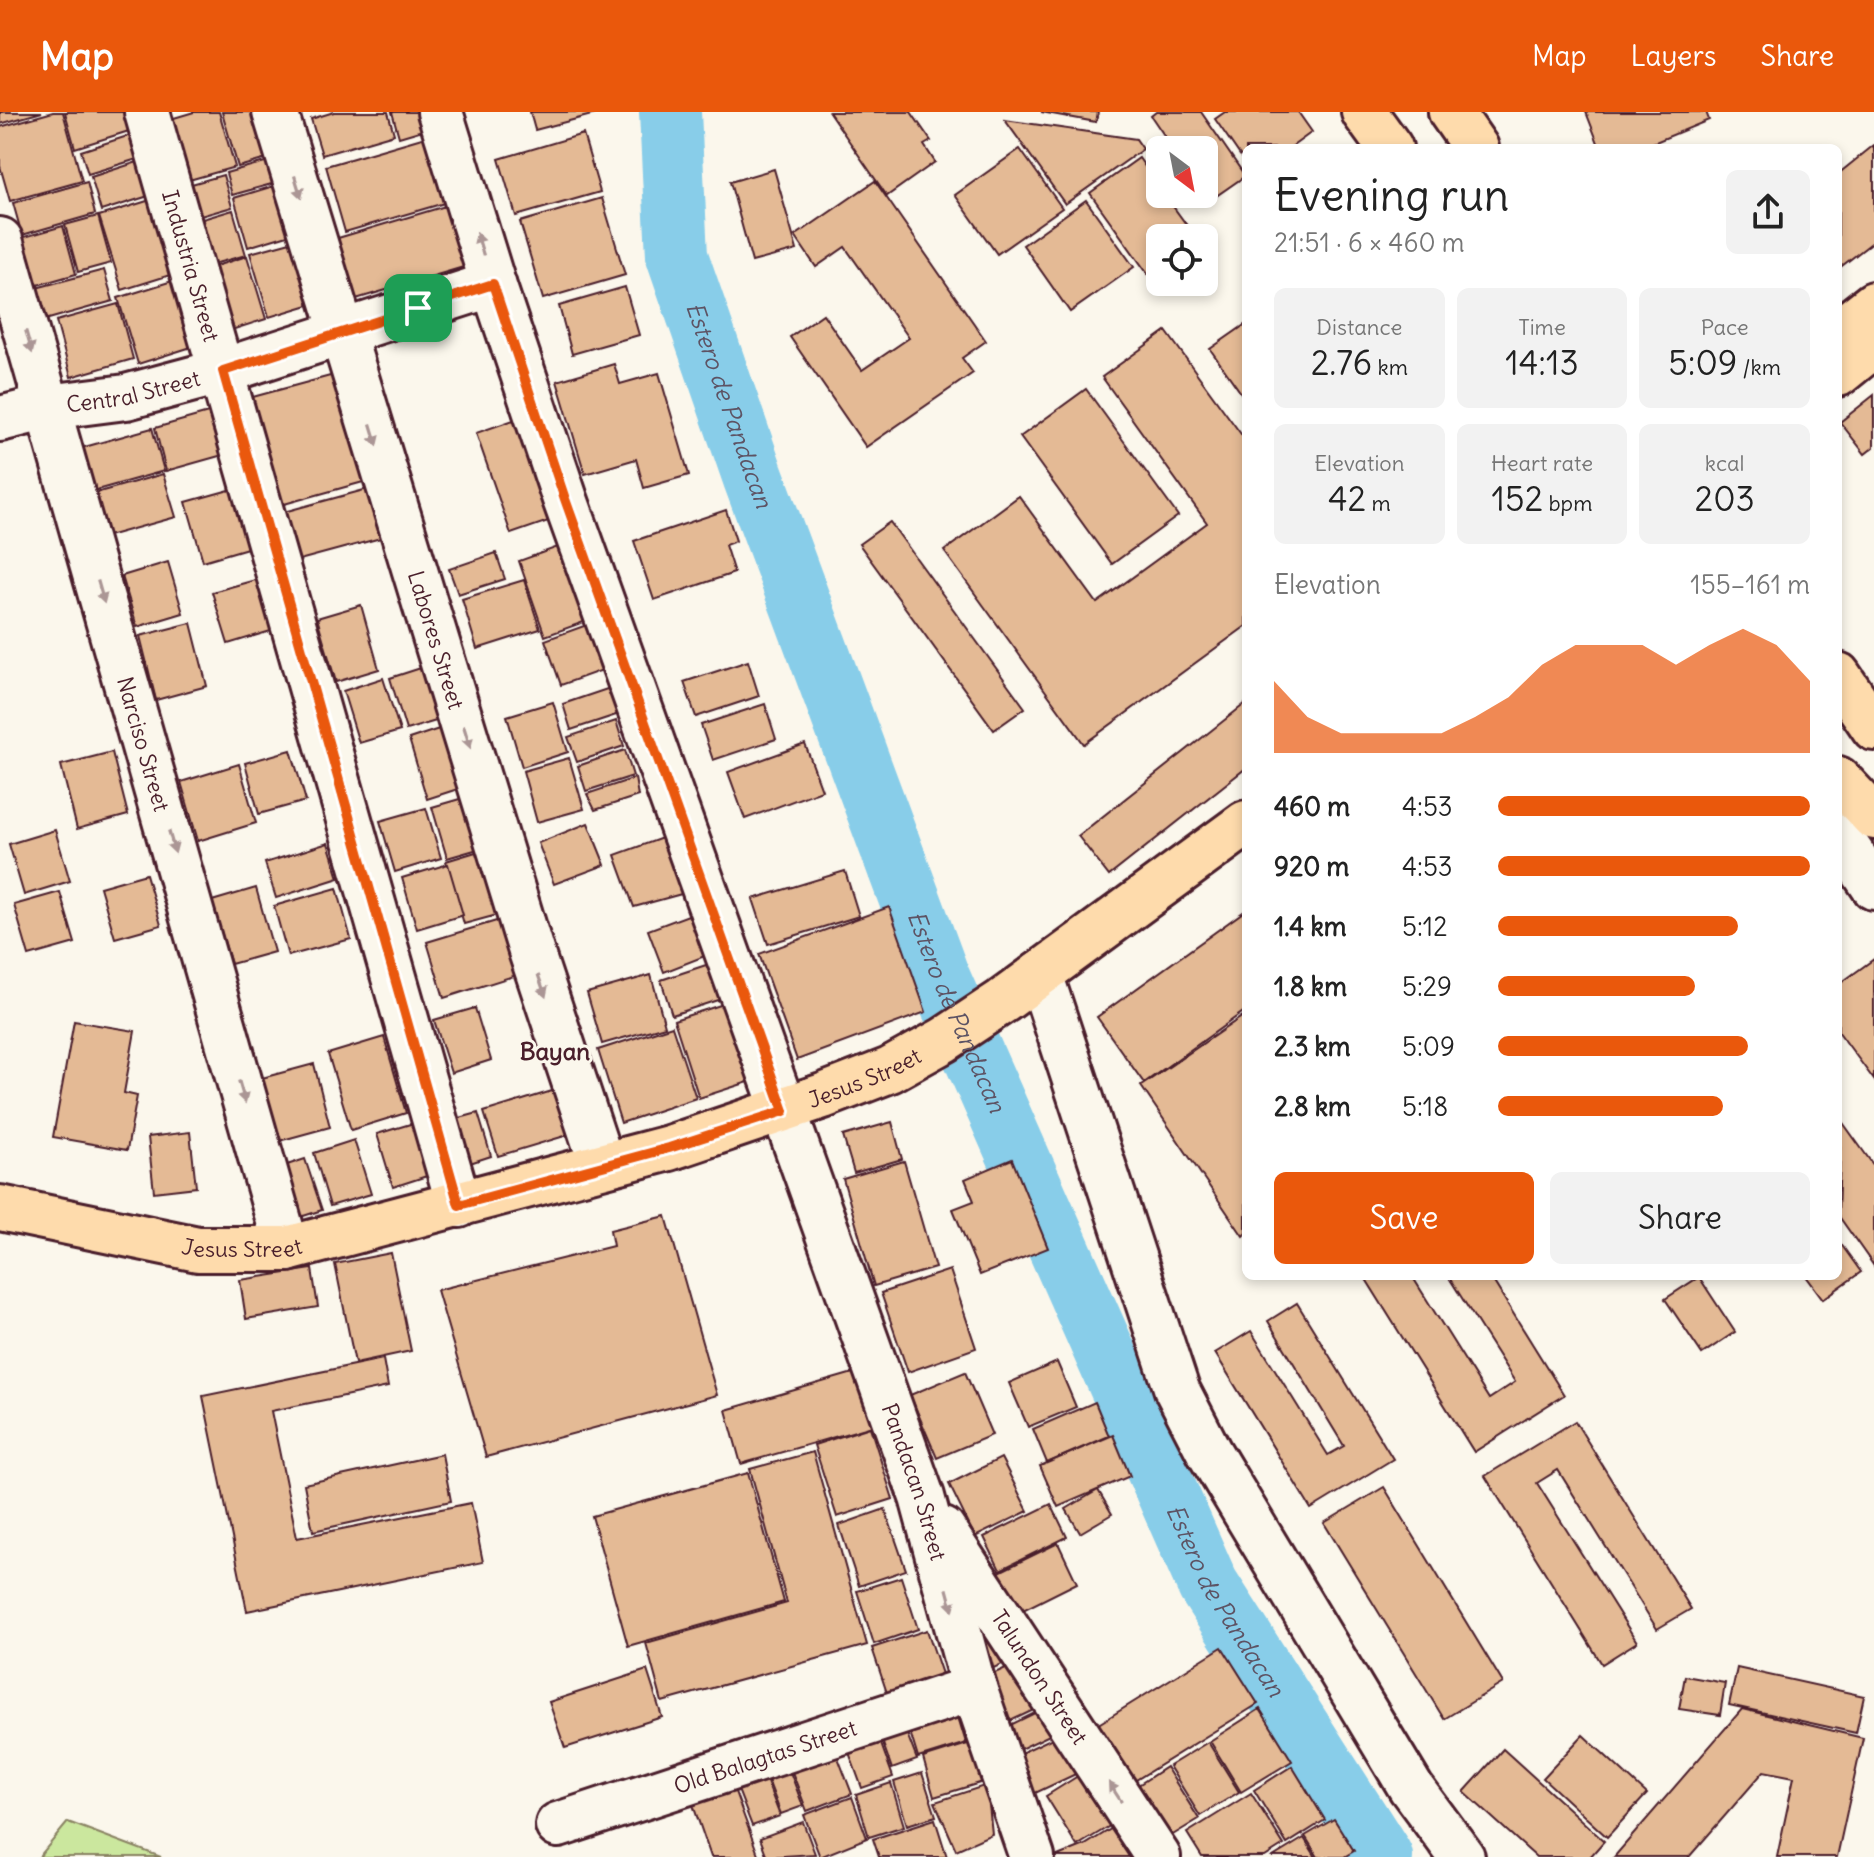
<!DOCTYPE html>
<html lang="en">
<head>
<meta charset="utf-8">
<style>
  body { margin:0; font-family:Delius,sans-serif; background:#f2f2f2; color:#222; height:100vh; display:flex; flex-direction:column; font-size:30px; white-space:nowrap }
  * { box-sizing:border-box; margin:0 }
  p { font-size:26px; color:#767676 }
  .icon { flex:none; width:44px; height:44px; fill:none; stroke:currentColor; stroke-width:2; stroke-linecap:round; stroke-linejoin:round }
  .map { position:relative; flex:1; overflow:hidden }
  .panel { position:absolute; left:1242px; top:32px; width:600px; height:1136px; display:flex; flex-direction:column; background:#fff; border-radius:12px; box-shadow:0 4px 12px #0003 }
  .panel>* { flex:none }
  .needle { width:52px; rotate:148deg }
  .fabs { position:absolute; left:1146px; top:24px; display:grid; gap:16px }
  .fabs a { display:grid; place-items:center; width:72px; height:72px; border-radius:12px; background:#fff; box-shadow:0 4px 12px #0003; font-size:40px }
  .pin { position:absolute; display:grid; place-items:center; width:68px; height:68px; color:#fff; margin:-34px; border-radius:16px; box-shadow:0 4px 12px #0006 }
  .round { display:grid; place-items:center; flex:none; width:84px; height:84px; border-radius:12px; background:#f2f2f2 }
  .head { display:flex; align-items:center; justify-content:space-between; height:136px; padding:0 32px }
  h1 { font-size:44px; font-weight:600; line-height:60px }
  .metrics { display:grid; grid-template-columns:repeat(3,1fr); gap:12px; height:136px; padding:8px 32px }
  .metrics div { display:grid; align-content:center; border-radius:12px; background:#f2f2f2; text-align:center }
  .metrics b { font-size:34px; font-weight:600 }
  .metrics small { font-size:22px; font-weight:400 }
  .metrics p { font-size:22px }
  .chart { height:224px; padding:16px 32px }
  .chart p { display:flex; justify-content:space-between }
  .chart svg { width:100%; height:144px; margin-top:8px; fill:#ea580c; opacity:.7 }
  .action { display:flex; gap:16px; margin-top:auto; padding:16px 32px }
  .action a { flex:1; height:92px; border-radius:12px; background:#ea580c; color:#fff; font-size:32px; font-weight:600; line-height:92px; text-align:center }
  .action a+a { background:#f2f2f2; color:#222 }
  ul { padding:0 32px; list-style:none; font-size:26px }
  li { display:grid; grid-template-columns:128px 96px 1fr; align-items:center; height:60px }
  li i { height:20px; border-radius:10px; background:#ea580c }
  header { display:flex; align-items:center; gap:48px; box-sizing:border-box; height:112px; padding:0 40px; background:#ea580c; color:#fff }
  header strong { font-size:38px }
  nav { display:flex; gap:44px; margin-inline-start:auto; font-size:28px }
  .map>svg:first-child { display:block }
  .green { fill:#cbe79e; stroke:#8a8364; stroke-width:2 }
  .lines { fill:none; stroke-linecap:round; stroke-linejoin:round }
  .river { stroke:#88cde9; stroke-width:62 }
  .building { fill:#e4ba95; stroke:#4a1f2b; stroke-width:2 }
  .minor-casing { stroke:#4a1f2b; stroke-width:50 }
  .major-casing { stroke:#4a1f2b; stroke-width:50 }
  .minor { stroke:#fbf7ec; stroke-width:44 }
  .major { stroke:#fedbac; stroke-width:44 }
  .oneway { fill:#ab9695 }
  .route-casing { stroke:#fff; stroke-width:16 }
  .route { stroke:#ea580c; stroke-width:10 }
  .labels { text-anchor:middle; stroke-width:6; stroke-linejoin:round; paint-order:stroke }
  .street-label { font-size:22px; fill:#4a1f2b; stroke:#fbf7ec }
  .water-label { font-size:24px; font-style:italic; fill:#5d5364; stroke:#fbf7ec }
  .neighbourhood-label { font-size:24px; font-weight:bold; fill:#4a1f2b; stroke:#fbf7ec }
</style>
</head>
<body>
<header>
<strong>Map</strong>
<nav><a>Map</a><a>Layers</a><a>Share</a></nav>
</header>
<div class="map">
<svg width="1874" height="1745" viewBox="0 0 1874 1745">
  <rect width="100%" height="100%" fill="#fbf7ec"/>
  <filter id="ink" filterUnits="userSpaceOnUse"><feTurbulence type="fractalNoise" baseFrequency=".0125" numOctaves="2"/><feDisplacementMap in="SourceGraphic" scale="16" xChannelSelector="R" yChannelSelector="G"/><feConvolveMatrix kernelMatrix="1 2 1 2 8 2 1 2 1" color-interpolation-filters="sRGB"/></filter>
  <g filter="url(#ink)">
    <path class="green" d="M68,1710L161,1745H39Z"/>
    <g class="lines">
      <path class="river" id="s1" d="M670,0L677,144L753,364L938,863L1208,1473L1382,1745"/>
    </g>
    <g class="building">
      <path d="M0,0H42L0,12Z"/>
      <path d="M53,0H63L82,69L10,89L0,54V15Z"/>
      <path d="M65,0H126L132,18L75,36Z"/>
      <path d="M194,0H219L235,55L175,72L157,11Z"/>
      <path d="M222,0H268L281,43L238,55Z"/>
      <path d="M334,0H388L394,22L322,43L311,7Z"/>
      <path d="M392,0H432L436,14L399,25Z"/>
      <path d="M530,0H603L535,18Z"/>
      <path d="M829,0H911L931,29L924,33L935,50L887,84Z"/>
      <path d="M1041,0H1098L1096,10Z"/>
      <path d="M1156,0H1201L1245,64L1209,89L1204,81V38H1174L1151,4Z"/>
      <path d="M1225,0H1298L1312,20L1290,36H1246V52L1215,7Z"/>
      <path d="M1586,0H1706L1709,8L1641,36H1600Z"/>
      <path d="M1005,8L1136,27L1143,37L1065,92Z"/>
      <path d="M140,20L147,44L88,62L81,39Z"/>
      <path d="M439,21L458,87L345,120L326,54Z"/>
      <path d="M583,22L600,80L516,104L499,47Z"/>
      <path d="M1874,33V129L1838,157V62Z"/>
      <path d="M1020,37L1062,96L997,142L955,83Z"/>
      <path d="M1139,46L1160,76V82H1164L1196,126H1160V170H1173L1160,179L1090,81Z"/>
      <path d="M147,47L158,81L101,99L91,65Z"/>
      <path d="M272,48L279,70L232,83L226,61Z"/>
      <path d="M774,57L797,138L752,150L730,70Z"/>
      <path d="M223,63L232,95L183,109L174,77Z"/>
      <path d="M875,69L986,229L962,246L973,261L866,335L790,225L823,202L862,258L909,226L845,135L816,155L795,124Z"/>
      <path d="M87,70L95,102L22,123L13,91Z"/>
      <path d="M277,73L291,122L248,135L234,86Z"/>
      <path d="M160,85L183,159L122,178L99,104Z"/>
      <path d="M602,86L625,163L543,187L520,110Z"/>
      <path d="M1086,88L1134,155L1070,200L1023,133Z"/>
      <path d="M459,90L477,151L356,187L338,126Z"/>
      <path d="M233,98L246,143L202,155L189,111Z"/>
      <path d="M98,104L111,151L78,160L65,113Z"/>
      <path d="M63,114L76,162L34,174L21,126Z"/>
      <path d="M294,129L312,192L269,205L250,141Z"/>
      <path d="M247,144L266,207L222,221L203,158Z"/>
      <path d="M104,158L113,189L45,208L36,176Z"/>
      <path d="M185,165L204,231L138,252L118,186Z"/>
      <path d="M625,175L639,223L572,242L559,194Z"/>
      <path d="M118,192L133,247L71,265L56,209Z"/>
      <path d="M1246,212V288L1210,237Z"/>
      <path d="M1166,219L1246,329V514L1084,632L944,439L1019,384L1097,491L1207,411L1102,265Z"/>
      <path d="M614,252L620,272L659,261L689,363L644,376L636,347L585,362L557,269Z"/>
      <path d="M345,260L374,367L277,394L249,286Z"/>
      <path d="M1086,277L1178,404L1112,452L1020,325Z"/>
      <path d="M1874,283V335L1865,342L1840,310Z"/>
      <path d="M226,296L237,339L166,359L155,316Z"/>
      <path d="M528,303L563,404L511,422L476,321Z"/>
      <path d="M152,316L164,359L93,379L81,336Z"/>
      <path d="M163,362L176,405L104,425L92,382Z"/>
      <path d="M244,374L261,432L203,449L186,390Z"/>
      <path d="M375,375L388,424L292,450L280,401Z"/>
      <path d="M726,398L736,429L725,433L734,461L654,488L634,429Z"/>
      <path d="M890,410L1025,596L994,618L859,432Z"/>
      <path d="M569,431L595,506L545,524L519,449Z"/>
      <path d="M496,441L505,467L458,482L449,457Z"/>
      <path d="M168,450L183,501L137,515L122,464Z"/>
      <path d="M259,467L274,518L228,532L212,480Z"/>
      <path d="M524,468L540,517L477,537L462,487Z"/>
      <path d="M361,493L379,557L336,570L317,506Z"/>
      <path d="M595,510L611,555L561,573L545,528Z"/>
      <path d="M191,511L207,574L156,588L140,524Z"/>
      <path d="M748,549L759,584L696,605L684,570Z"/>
      <path d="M430,553L446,606L406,618L390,566Z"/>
      <path d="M383,566L400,619L359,631L343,579Z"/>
      <path d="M610,576L619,602L571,618L563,592Z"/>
      <path d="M553,590L568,640L522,655L507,604Z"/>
      <path d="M1246,591V656L1109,764L1078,724Z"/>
      <path d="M765,592L776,627L713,648L701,613Z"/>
      <path d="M616,609L624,634L577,650L568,625Z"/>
      <path d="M451,613L470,673L427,687L409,627Z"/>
      <path d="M805,632L822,678L745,707L728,660Z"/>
      <path d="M291,638L306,689L259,702L245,651Z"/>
      <path d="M625,638L633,664L586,679L578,654Z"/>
      <path d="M112,640L128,703L77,717L61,653Z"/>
      <path d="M569,646L584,697L537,710L523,659Z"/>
      <path d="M239,652L256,711L198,729L181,670Z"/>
      <path d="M635,666L638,684L595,698L587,682Z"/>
      <path d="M477,682L492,733L447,746L432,695Z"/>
      <path d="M426,696L441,746L395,760L380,709Z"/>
      <path d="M588,711L605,753L554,772L538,731Z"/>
      <path d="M55,718L70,769L24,783L9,732Z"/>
      <path d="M665,725L685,781L634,795L615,743Z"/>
      <path d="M328,731L339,766L276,786L265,751Z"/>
      <path d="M489,736L508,800L464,812L446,749Z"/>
      <path d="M448,752L463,803L417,817L402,766Z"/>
      <path d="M845,759L859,804L768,832L753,787Z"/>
      <path d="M146,762L161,813L115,826L100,775Z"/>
      <path d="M256,776L274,840L231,852L212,789Z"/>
      <path d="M337,776L351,827L288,844L274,794Z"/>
      <path d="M60,780L75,831L29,844L14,793Z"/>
      <path d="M889,795L926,900L797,948L759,842Z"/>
      <path d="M1246,798V898L1144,971L1097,905Z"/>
      <path d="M699,799L715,840L664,860L648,818Z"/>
      <path d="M503,807L520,862L444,886L427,830Z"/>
      <path d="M724,847L736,882L672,903L661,868Z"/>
      <path d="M1874,847V968L1838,919V873Z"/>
      <path d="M651,863L665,914L602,932L587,881Z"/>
      <path d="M739,887L764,965L699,986L674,908Z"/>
      <path d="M475,896L491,948L451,961L434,908Z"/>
      <path d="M1246,902V1121L1243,1124L1141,974Z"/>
      <path d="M74,909L135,919L124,981L137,984L127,1038L53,1025Z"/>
      <path d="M672,914L696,986L621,1011L598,938Z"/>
      <path d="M384,925L406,1001L351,1018L328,942Z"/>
      <path d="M314,952L330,1015L279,1029L262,966Z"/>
      <path d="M565,975L578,1020L498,1044L484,1000Z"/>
      <path d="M478,1001L491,1044L470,1051L456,1007Z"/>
      <path d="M1841,1008L1874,1054V1154L1838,1103Z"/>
      <path d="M417,1010L433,1062L393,1075L377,1022Z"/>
      <path d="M892,1010L902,1047L854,1061L843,1024Z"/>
      <path d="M190,1020L196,1075L154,1080L148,1025Z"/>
      <path d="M354,1028L371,1082L330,1094L314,1041Z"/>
      <path d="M305,1047L322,1098L291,1108L275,1057Z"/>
      <path d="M1012,1047L1048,1136L980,1163L953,1097L974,1089L965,1067Z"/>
      <path d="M904,1049L935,1156L874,1174L843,1067Z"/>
      <path d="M666,1104L717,1283L486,1345L437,1178L613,1134L610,1118Z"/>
      <path d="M1838,1128L1861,1160L1823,1187L1806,1164H1838Z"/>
      <path d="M391,1141L411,1239L355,1251L335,1152Z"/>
      <path d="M312,1157L318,1195L246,1207L240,1168Z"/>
      <path d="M950,1158L976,1236L908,1260L881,1181Z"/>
      <path d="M1364,1164H1412L1489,1287L1515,1270L1448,1164H1490L1564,1283L1474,1340Z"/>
      <path d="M1699,1165L1735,1220L1702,1242L1665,1187Z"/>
      <path d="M1297,1191L1393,1347L1311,1397L1215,1241L1251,1219L1328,1343L1344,1334L1268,1209Z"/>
      <path d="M383,1247L388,1275L271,1299L297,1426L471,1391L483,1450L247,1499L203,1284Z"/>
      <path d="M1057,1250L1076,1295L1028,1315L1009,1271Z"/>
      <path d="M860,1259L876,1313L741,1352L726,1298Z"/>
      <path d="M965,1260L992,1323L937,1346L910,1283Z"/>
      <path d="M1095,1290L1109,1324L1047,1351L1033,1317Z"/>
      <path d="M1575,1309L1691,1497L1657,1517L1558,1358L1537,1371L1637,1530L1602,1552L1485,1364Z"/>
      <path d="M870,1315L893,1387L837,1405L814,1333Z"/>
      <path d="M1113,1323L1130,1364L1058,1395L1040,1354Z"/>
      <path d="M813,1340L867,1533L662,1590L646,1531L787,1491L750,1357Z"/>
      <path d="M442,1342L451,1389L313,1419L304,1372Z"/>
      <path d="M1001,1346L1028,1399L975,1425L949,1372Z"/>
      <path d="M748,1361L784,1490L628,1534L592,1404Z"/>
      <path d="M1384,1375L1503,1571L1444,1607L1324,1411Z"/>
      <path d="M1098,1378L1112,1402L1080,1421L1066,1397Z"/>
      <path d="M1051,1392L1067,1425L1000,1458L984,1425Z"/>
      <path d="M885,1397L906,1458L859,1474L839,1413Z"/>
      <path d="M1058,1431L1077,1471L1009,1505L989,1465Z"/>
      <path d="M901,1465L918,1517L874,1532L857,1479Z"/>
      <path d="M998,1514L1013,1547L985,1560L970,1527Z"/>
      <path d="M927,1518L946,1574L891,1593L872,1536Z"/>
      <path d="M1222,1535L1258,1592L1120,1678L1084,1621Z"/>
      <path d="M1021,1549L1042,1594L1006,1611L984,1566Z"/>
      <path d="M1737,1556L1864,1584L1856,1621L1729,1593Z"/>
      <path d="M647,1558L662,1605L565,1636L549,1590Z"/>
      <path d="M1685,1564L1725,1571L1720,1603L1679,1597Z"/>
      <path d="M954,1592L966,1631L918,1646L906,1607Z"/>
      <path d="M1047,1595L1058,1619L1014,1640L1002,1617Z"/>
      <path d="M1260,1597L1292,1649L1241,1680L1210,1629Z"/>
      <path d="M1742,1597L1863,1626L1837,1745H1777L1794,1665L1764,1659L1689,1745H1614Z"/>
      <path d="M904,1614L917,1648L892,1657L880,1623Z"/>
      <path d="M877,1621L893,1665L862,1676L846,1632Z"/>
      <path d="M1063,1621L1082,1659L1029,1684L1010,1646Z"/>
      <path d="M1583,1623L1647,1682L1607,1725L1543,1666Z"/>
      <path d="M1208,1630L1239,1680L1200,1704L1169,1654Z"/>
      <path d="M971,1631L983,1670L934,1685L923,1646Z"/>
      <path d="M834,1635L852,1682L807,1699L789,1652Z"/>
      <path d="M1503,1637L1604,1729L1590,1745H1536L1464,1680Z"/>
      <path d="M787,1652L803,1694L781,1702L765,1660Z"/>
      <path d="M1292,1654L1325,1708L1287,1732L1254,1678Z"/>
      <path d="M1166,1655L1199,1707L1158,1732L1126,1681Z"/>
      <path d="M763,1660L780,1704L752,1714L735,1670Z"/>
      <path d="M922,1661L936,1704L907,1713L894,1670Z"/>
      <path d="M1081,1662L1113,1712L1077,1734L1046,1684Z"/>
      <path d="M731,1669L759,1745H711L690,1684Z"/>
      <path d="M891,1671L904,1714L869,1725L856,1683Z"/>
      <path d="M987,1673L992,1722L956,1738L935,1690Z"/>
      <path d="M1251,1681L1284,1733L1265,1745H1202L1187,1721Z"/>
      <path d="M852,1685L867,1726L820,1745L804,1703Z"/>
      <path d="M935,1707L947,1745H879L873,1727Z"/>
      <path d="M1334,1707L1354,1739L1344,1745H1318L1305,1724Z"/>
      <path d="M803,1710L815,1742L767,1745L760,1726Z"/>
      <path d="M1122,1710L1144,1745H1055L1085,1733Z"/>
      <path d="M1304,1726L1316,1745H1273Z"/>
    </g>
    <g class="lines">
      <g class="minor-casing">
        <g id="minor">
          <path id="s2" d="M147,0L459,1093"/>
          <path id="s3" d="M275,0L531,839L602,1053"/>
          <path id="s4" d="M440,0L493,172L565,387L922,1385L974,1576L1032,1745"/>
          <path id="s5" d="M0,128L287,1137"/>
          <path id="s6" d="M0,307L48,295L126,285L223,259L493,172"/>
          <path d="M1838,722L1874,775"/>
          <path d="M1040,862L1177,1278L1209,1340L1411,1676L1462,1745"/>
          <path id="s7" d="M943,1418L1158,1745"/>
          <path id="s8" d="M558,1713L974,1576"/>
        </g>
      </g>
      <g class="major-casing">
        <g id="major">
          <path d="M1364,0L1390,36"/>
          <path d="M1451,0L1476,36"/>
          <path d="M1838,220L1874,192"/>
          <path d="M1838,262L1874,233"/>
          <path d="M1838,563L1874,616"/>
          <path d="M1838,667L1874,705"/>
          <path id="s9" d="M0,1096L198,1137H287L669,1036L823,984L890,958L944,928L1003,889L1246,711"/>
        </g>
      </g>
      <use href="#minor" class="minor"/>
      <use href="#major" class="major"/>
    </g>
    <defs><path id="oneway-solid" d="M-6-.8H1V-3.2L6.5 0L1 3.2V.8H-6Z" transform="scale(2)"/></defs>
    <g class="oneway">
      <use href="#oneway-solid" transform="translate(298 75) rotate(73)"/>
      <use href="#oneway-solid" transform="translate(480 132) rotate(-107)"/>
      <use href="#oneway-solid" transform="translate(29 230) rotate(74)"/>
      <use href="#oneway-solid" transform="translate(374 323) rotate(73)"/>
      <use href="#oneway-solid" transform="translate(101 480) rotate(74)"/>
      <use href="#oneway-solid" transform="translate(467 625) rotate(73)"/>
      <use href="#oneway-solid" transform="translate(172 730) rotate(74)"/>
      <use href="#oneway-solid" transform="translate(542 874) rotate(71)"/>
      <use href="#oneway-solid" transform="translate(242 980) rotate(74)"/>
      <use href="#oneway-solid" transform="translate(950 1488) rotate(75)"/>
      <use href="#oneway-solid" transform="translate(1115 1680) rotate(-123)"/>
    </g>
  </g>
  <g class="lines" filter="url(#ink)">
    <g class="route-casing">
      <path id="route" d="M493,172L565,387L784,999L669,1036L459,1093L223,259Z"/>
    </g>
    <use href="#route" class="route"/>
  </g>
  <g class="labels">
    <g class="street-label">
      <text dy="8" stroke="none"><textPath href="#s2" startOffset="160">Industria Street</textPath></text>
      <text dy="8" stroke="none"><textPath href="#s6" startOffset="136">Central Street</textPath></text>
      <text dy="8" stroke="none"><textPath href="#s3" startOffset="552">Labores Street</textPath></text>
      <text dy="8" stroke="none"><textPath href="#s5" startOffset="524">Narciso Street</textPath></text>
      <text dy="8" stroke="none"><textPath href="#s9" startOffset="894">Jesus Street</textPath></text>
      <text dy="8" stroke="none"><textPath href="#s9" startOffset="246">Jesus Street</textPath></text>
      <text dy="8" stroke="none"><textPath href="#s4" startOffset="1450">Pandacan Street</textPath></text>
      <text dy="8" stroke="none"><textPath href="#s7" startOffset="176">Talundon Street</textPath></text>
      <text dy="8" stroke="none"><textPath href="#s8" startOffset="218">Old Balagtas Street</textPath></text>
    </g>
    <g class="water-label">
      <text dy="8" stroke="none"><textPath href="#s1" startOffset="302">Estero de Pandacan</textPath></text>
      <text dy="8" stroke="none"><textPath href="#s1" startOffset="950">Estero de Pandacan</textPath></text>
      <text dy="8" stroke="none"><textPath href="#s1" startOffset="1598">Estero de Pandacan</textPath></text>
    </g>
    <g class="neighbourhood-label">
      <text x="555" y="948">Bayan</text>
    </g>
  </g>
</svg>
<div class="fabs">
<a><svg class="needle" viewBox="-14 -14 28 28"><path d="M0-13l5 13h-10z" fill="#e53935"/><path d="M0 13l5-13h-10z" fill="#767676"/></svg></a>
<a><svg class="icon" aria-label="locate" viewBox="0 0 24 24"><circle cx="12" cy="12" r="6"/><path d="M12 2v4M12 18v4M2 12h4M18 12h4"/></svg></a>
</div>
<div class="pin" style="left:418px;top:196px;background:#1e9e55"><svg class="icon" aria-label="arrive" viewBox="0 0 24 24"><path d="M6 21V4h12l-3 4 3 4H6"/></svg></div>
<section class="panel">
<div class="head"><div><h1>Evening run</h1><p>21:51 · 6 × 460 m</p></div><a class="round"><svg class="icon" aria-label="share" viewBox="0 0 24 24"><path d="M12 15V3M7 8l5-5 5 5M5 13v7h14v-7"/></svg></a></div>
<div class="metrics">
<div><p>Distance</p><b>2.76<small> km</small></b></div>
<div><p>Time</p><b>14:13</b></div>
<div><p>Pace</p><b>5:09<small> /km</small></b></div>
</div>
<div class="metrics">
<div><p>Elevation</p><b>42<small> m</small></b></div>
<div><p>Heart rate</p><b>152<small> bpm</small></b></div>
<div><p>kcal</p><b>203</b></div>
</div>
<div class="chart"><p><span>Elevation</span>155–161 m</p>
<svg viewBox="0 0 160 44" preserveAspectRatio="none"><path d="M0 44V22L10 33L20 38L30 38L40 38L50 38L60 33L70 27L80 17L90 11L100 11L110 11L120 17L130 11L140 6L150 11L160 22V44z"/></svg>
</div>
<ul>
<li><b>460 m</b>4:53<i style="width:100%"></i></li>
<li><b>920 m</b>4:53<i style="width:100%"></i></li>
<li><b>1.4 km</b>5:12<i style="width:77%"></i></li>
<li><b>1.8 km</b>5:29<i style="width:63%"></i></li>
<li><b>2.3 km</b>5:09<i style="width:80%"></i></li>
<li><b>2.8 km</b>5:18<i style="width:72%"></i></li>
</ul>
<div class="action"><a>Save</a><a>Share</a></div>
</section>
</div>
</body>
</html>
